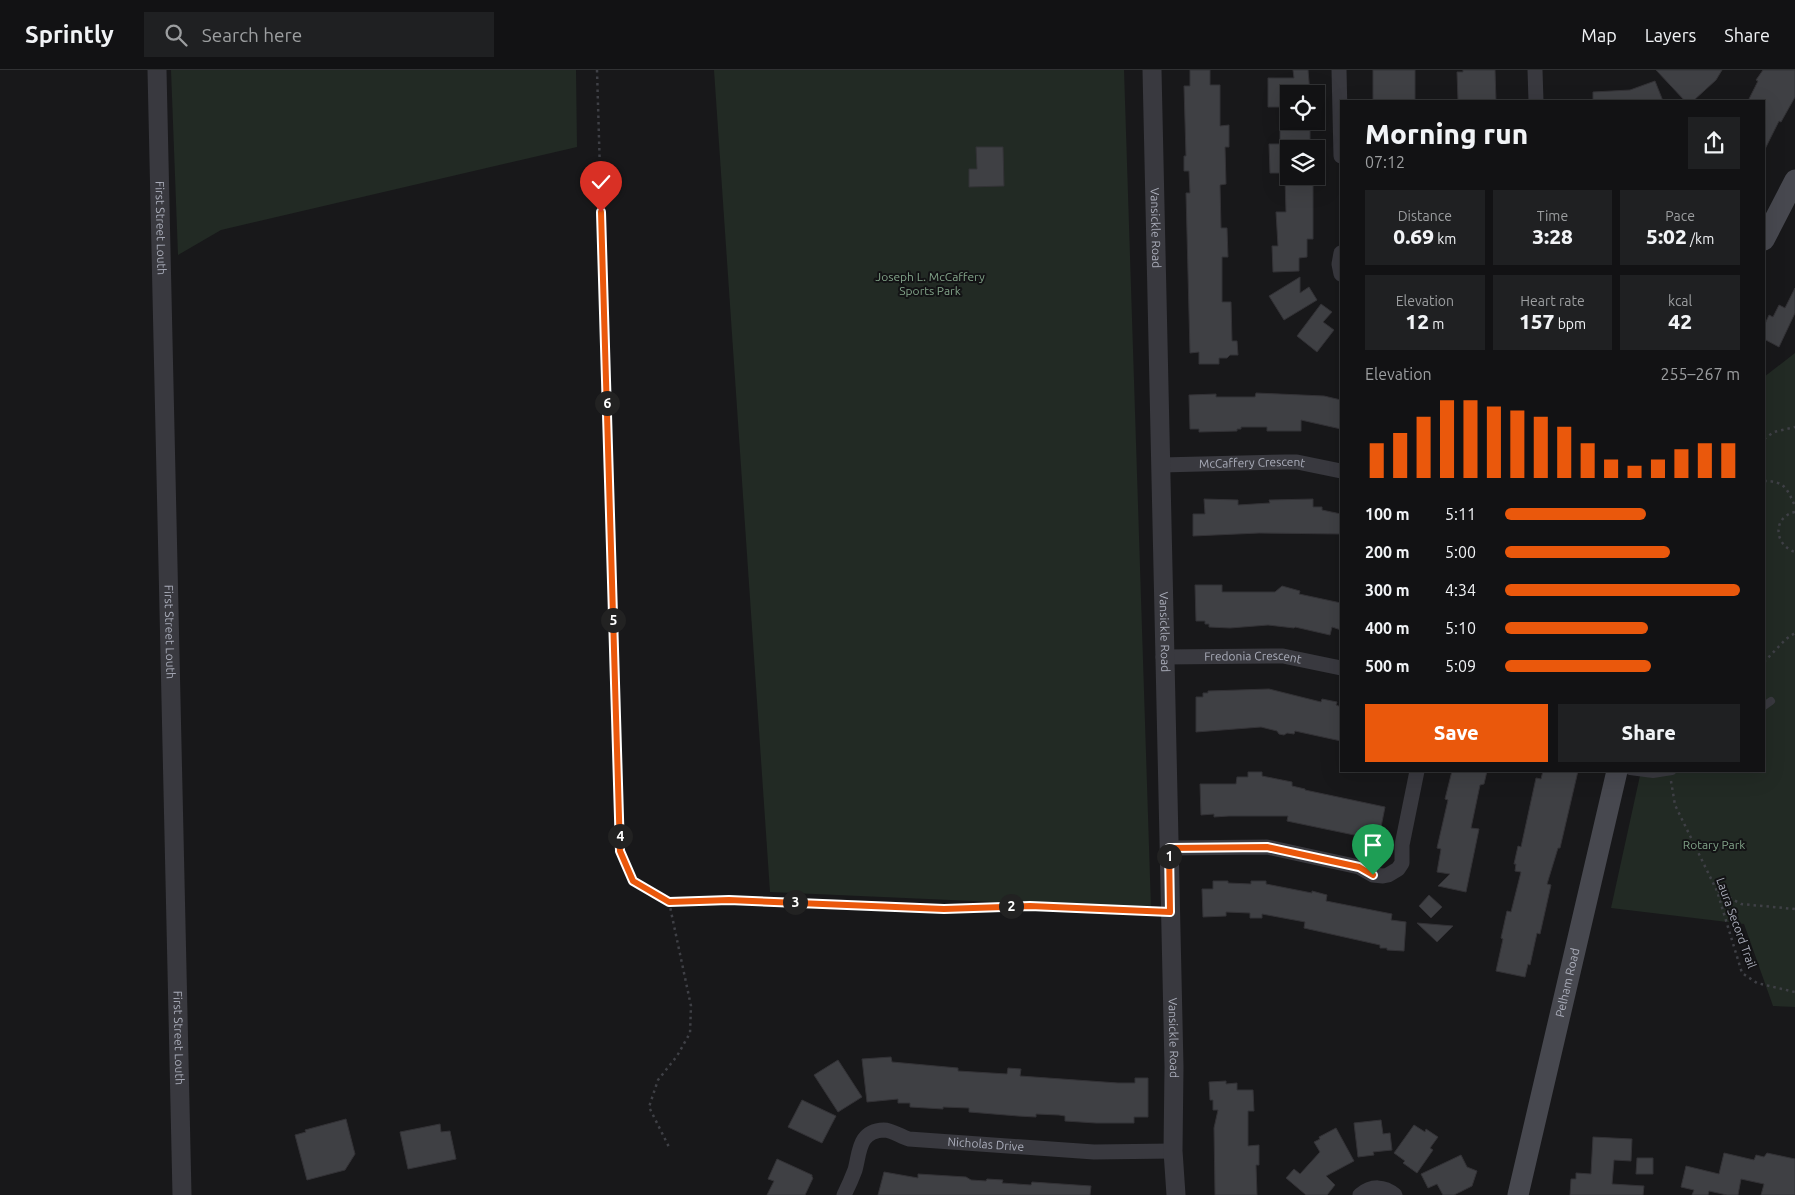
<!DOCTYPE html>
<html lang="en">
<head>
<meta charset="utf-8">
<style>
  body { margin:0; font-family:Ubuntu,sans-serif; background:#1f2022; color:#f1f3f6; height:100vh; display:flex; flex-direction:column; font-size:19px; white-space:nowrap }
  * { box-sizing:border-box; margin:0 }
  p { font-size:16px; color:#9c9ea0 }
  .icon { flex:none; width:28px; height:28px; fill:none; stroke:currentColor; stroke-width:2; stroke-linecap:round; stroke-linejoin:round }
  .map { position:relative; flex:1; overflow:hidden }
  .panel { position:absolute; left:1340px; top:30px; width:425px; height:672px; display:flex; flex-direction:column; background:#121214; border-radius:0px; box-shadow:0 5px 20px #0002,0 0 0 1px #313234 }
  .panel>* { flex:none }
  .buttons { position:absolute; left:1280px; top:15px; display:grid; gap:10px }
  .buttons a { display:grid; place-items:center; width:45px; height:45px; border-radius:0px; background:#121214; box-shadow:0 5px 20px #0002,0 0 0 1px #313234; font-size:25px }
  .pin { position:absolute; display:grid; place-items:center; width:42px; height:42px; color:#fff; margin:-51px -21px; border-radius:50% 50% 50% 0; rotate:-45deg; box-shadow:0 0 5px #0007 }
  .pin .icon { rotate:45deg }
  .km { position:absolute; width:25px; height:25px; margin:-12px; border-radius:50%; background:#222; color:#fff; font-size:14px; line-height:25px; text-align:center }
  .round { display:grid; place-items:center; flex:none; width:52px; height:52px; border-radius:0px; background:#1f2022 }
  .headline { display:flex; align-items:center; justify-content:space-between; height:85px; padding:0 25px }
  h1 { font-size:28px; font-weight:800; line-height:38px }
  .stats { display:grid; grid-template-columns:repeat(3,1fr); gap:8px; height:85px; padding:5px 25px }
  .stats div { display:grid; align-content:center; border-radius:0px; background:#1f2022; text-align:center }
  .stats b { font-size:21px; font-weight:800 }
  .stats small { font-size:14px; font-weight:400 }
  .stats p { font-size:14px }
  .chart { height:140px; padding:10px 25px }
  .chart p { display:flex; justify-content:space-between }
  .chart svg { width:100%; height:90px; margin-top:5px; stroke:#ea580c; stroke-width:6 }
  .cta { display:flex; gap:10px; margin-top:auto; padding:10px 25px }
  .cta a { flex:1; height:58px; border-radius:0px; background:#ea580c; color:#fff; font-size:20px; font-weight:800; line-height:58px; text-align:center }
  .cta a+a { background:#1f2022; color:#f1f3f6 }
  ul { padding:0 25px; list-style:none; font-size:16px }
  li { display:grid; grid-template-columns:80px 60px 1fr; align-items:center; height:38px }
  li i { height:12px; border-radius:6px; background:#ea580c }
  header { display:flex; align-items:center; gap:30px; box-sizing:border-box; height:70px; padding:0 25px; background:#121214; border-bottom:1px solid #313234 }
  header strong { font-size:24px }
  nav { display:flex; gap:28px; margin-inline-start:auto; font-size:18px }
  .search { width:350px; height:45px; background:#1f2022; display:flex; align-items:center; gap:12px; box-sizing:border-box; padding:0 18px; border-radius:0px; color:#9c9ea0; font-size:19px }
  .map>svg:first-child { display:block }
  .green { fill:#222a24 }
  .building { fill:#3f4044; stroke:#333236 }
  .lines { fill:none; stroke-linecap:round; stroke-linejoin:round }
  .path { stroke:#3f4046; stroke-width:2.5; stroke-dasharray:2.5 4; stroke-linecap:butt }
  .service { stroke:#39393f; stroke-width:8 }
  .minor { stroke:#39393f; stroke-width:15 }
  .tertiary { stroke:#39393f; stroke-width:19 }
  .secondary { stroke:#47484f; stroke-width:21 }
  .route-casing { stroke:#fff; stroke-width:10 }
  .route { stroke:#ea580c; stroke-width:6 }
  .labels { text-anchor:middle; stroke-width:4; stroke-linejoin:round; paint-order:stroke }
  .street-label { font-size:12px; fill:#aaadba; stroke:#131315 }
  .park-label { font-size:12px; fill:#82a489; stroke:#131315 }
</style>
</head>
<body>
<header>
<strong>Sprintly</strong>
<div class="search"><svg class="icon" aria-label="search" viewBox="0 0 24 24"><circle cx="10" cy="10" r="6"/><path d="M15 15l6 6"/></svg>Search here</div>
<nav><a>Map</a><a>Layers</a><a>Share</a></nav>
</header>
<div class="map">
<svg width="1795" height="1125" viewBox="0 0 1795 1125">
  <rect width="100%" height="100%" fill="#18181a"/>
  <g class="green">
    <path d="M171,0H576L577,77L221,160L178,185Z"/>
    <path d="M714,0H1124L1151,839L770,822Z"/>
    <path d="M1795,283V937L1773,936L1744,854L1611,838L1641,701H1764V307Z"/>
  </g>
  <g class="building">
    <path d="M1190,0H1210V15H1220V56L1229,55V77H1225L1226,114L1220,115L1221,158H1227L1228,187H1222V232H1231L1232,271H1237L1238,285H1230L1227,288H1219V294H1199V282L1190,283L1186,123H1190L1189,101H1184V86H1186L1184,16H1190Z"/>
    <path d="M1293,0H1308L1310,23L1289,24V37H1268V8H1294Z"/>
    <rect x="1373" y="0" width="42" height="31"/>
    <path d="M1463,0H1495L1496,31H1458L1457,2H1463Z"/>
    <path d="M1656,0H1722L1716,10L1693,31H1685Z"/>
    <path d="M1763,0H1795V27L1781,52L1779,51L1764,81V31H1748L1758,11L1756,10Z"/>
    <path d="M1655,11L1663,31H1593V22L1630,20Z"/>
    <path d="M1280,51H1310V79H1289V103H1270L1269,74H1280Z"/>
    <path d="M976,77H1003L1004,116L969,117V99H977Z"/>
    <path d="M1313,107V169H1307V187L1299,188V201L1273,202L1272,176H1278L1276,142H1286L1285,108Z"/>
    <path d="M1300,207V223L1309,217L1317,230L1284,250L1269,226Z"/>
    <path d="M1795,218V243L1779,277L1764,269V256L1769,245L1773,247L1779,235L1785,238Z"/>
    <path d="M1321,234L1332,242L1323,252L1334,260L1317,282L1297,266Z"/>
    <path d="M1256,323L1324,326L1341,330V359L1301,350V361H1267V357H1241V359H1237V361L1199,362V359H1190L1189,325L1216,324V327H1255Z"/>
    <path d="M1204,429L1238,430V435L1270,433L1269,430L1313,429V437H1322V440L1341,444V464L1259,463L1193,466V444H1205Z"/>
    <path d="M1195,515H1222V522H1275L1282,516L1300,521L1299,524L1341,533V560L1332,557L1330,565L1295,557L1294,558L1268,555L1230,558L1209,557V554H1205V551H1196Z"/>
    <path d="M1269,619L1321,632L1322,629L1337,632L1336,635L1341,637V671L1295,661L1294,664L1287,663L1284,665L1279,664L1277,661L1261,657L1196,662V627H1203V623H1208V621Z"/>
    <path d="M1452,701H1487L1484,714L1480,715L1471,758L1479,759L1466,822L1438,816L1450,804L1437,802L1441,779L1437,778L1448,730L1445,729Z"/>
    <path d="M1543,701H1578L1560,778H1558L1547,814L1551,815L1540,864L1537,863L1530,895L1528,894L1525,907L1496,901L1503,869L1501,868L1507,841L1511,842L1521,802L1515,801L1516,794H1514L1518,776L1521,777L1536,708L1541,709Z"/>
    <path d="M1248,702H1262V706L1292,712V716L1305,719V720L1385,737L1381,757L1374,756L1359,766L1287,751L1288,746H1229L1214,747V744L1201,745L1200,714H1236L1237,707H1248Z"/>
    <path d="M1213,811H1228V813L1251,814V811H1266V814L1312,823V821L1327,825L1326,831L1392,844L1391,850L1406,852L1404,881L1387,880V878H1380V875L1304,858L1305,852L1262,844V848H1250V843L1226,842V846L1203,847L1202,819H1213Z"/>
    <path d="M1429,825L1442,837L1431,848L1419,836Z"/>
    <path d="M1417,853L1453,856L1437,872Z"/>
    <path d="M891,987L892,992L958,998V1001L1007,1004L1008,998L1021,999L1020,1006L1118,1013H1135V1008H1148V1047H1134V1053H1096L1065,1051V1046L1059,1045L1036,1044V1047L1018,1046L969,1042V1038L943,1037V1039L910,1037V1033H898V1029L867,1032L862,989Z"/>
    <path d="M838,990L862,1027L838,1042L814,1005Z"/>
    <path d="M1226,1011V1014L1237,1013V1020H1253L1254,1041H1248V1076L1259,1075V1095H1256L1257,1125H1215L1214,1058L1218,1040H1213V1030H1210L1209,1012Z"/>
    <path d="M802,1030L836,1046L822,1073L788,1057Z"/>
    <path d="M346,1049L355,1084L345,1100L307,1110L295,1065L306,1062L305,1060Z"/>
    <path d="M1381,1050L1383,1064L1390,1063L1392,1080L1373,1082L1374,1085L1358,1087L1354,1053Z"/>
    <path d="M440,1054L441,1062L450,1061L456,1089L408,1099L400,1062Z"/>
    <path d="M1414,1055L1425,1062L1426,1059L1438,1067L1430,1078L1433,1080L1417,1103L1403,1093L1405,1091L1394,1083Z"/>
    <path d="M1336,1058L1354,1091L1326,1106L1335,1115L1327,1125H1306L1286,1108L1294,1099L1300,1104L1320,1082L1314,1072L1320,1069L1319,1067Z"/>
    <path d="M1593,1067L1632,1069L1631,1091L1614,1090L1612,1114L1644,1116L1643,1125H1570L1571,1109H1576V1103L1591,1104Z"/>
    <path d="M1724,1083L1754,1090L1756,1085L1764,1087L1767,1083L1795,1089V1125H1761L1764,1114L1741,1109L1738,1125H1727L1709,1121L1708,1125H1692L1694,1120L1681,1117L1686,1096L1719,1104Z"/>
    <path d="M1461,1085L1467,1097L1477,1101L1472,1116L1454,1125H1443L1437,1114L1428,1118L1421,1104Z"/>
    <path d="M1637,1088H1653V1104H1636Z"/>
    <path d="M777,1089L812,1105V1107L813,1108L805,1125H767L774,1111L768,1109Z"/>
    <path d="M884,1102L918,1108V1104L966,1107L971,1110L986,1111L987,1109L1003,1110L1002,1113L1031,1115L1032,1112L1091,1116L1090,1125H878Z"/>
  </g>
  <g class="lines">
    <g class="path">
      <path d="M597,0L620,781L633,811L669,832L729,830L944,839L1030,836L1154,842"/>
      <path d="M1764,369L1774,362L1795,357"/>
      <path d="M1764,411C1785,411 1787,419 1795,436"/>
      <path d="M1795,442C1772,447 1774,475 1795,482"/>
      <path d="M1764,592L1786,569L1795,563"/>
      <path d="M1671,711L1675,735L1717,821L1742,903L1757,913L1795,922"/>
      <path d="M1718,821L1741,834L1795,839"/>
      <path d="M669,832L691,936L690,963L677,986L658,1010L649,1037L670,1079"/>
    </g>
    <g class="service">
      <path d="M1764,636L1771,631"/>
      <path d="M1630,701L1653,704L1672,701"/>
    </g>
    <g class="minor">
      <path d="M1339,0L1341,86"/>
      <path d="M1535,0L1536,31"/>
      <path d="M1341,183L1339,194L1341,204"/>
      <path id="s1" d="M1161,395L1285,392H1297L1341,401"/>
      <path id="s2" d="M1163,587L1283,586L1341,598"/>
      <path d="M1169,778L1267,777L1359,797L1373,805L1383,806L1388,805L1398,799L1402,793V775L1417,701"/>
      <path id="s3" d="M844,1125C848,1117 852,1108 855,1100C860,1082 858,1061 884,1060C892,1060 901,1067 909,1069L1094,1082L1173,1081"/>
      <path d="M1360,1125C1372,1115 1384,1116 1395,1125"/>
    </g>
    <g class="tertiary">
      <path id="s4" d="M157,0L182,1125"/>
      <path id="s5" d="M1152,0L1174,997L1173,1081L1176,1125"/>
    </g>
    <g class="secondary">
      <path d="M1764,170L1795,110"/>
      <path id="s6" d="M1518,1125L1617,701"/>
    </g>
  </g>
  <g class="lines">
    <g class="route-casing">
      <path id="route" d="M601,142L620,781L633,811L669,832L729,830L944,839L1030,836L1170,842L1169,778L1267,777L1359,797L1373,805"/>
    </g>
    <use href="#route" class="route"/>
  </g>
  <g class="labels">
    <g class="street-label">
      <text dy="4" stroke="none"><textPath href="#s4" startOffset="158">First Street Louth</textPath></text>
      <text dy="4" stroke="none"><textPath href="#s5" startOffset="158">Vansickle Road</textPath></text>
      <text dy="4" stroke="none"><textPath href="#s1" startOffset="91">McCaffery Crescent</textPath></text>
      <text dy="4" stroke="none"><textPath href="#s4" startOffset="562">First Street Louth</textPath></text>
      <text dy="4" stroke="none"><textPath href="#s5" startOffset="562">Vansickle Road</textPath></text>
      <text dy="4" stroke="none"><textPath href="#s2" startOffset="90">Fredonia Crescent</textPath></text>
      <text transform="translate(1736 853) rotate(70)" y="4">Laura Secord Trail</text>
      <text dy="4" stroke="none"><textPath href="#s6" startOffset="218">Pelham Road</textPath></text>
      <text dy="4" stroke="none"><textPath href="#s4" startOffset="968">First Street Louth</textPath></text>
      <text dy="4" stroke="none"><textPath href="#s5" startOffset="968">Vansickle Road</textPath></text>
      <text dy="4" stroke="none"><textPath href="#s3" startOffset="186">Nicholas Drive</textPath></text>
    </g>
    <g class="park-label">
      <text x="930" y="211">Joseph L. McCaffery<tspan x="930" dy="14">Sports Park</tspan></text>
      <text x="1714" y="779">Rotary Park</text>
    </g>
  </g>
</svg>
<div class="buttons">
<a><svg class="icon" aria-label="locate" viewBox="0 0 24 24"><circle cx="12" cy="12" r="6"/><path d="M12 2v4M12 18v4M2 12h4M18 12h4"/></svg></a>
<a><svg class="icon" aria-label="layers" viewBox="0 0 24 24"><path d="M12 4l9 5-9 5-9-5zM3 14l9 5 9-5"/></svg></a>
</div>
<div class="pin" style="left:1373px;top:805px;background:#1e9e55"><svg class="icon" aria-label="arrive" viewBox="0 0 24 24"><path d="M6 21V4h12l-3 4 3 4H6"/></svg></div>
<div class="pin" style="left:601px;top:142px;background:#d93025"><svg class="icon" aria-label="check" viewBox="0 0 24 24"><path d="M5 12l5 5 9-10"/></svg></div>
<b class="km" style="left:1169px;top:786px">1</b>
<b class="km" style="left:1011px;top:836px">2</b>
<b class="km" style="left:795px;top:832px">3</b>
<b class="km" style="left:620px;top:766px">4</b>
<b class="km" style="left:613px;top:550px">5</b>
<b class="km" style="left:607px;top:333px">6</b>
<section class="panel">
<div class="headline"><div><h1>Morning run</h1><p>07:12</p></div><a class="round"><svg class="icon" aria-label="share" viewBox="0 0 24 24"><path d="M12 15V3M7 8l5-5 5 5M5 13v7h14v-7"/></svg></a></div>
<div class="stats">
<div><p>Distance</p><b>0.69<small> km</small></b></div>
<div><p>Time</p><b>3:28</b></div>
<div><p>Pace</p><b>5:02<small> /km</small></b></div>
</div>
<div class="stats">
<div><p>Elevation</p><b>12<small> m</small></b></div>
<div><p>Heart rate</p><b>157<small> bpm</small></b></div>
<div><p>kcal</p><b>42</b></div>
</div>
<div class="chart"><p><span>Elevation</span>255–267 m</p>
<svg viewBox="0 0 160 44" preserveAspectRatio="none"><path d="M5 44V27M15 44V22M25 44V14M35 44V6M45 44V6M55 44V9M65 44V11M75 44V14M85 44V19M95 44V27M105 44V35M115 44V38M125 44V35M135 44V30M145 44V27M155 44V27"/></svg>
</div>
<ul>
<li><b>100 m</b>5:11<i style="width:60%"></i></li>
<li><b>200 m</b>5:00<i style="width:70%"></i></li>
<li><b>300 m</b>4:34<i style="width:100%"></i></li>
<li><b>400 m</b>5:10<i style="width:61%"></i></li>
<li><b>500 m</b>5:09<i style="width:62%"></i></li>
</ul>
<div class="cta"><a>Save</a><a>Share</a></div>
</section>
</div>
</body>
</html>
